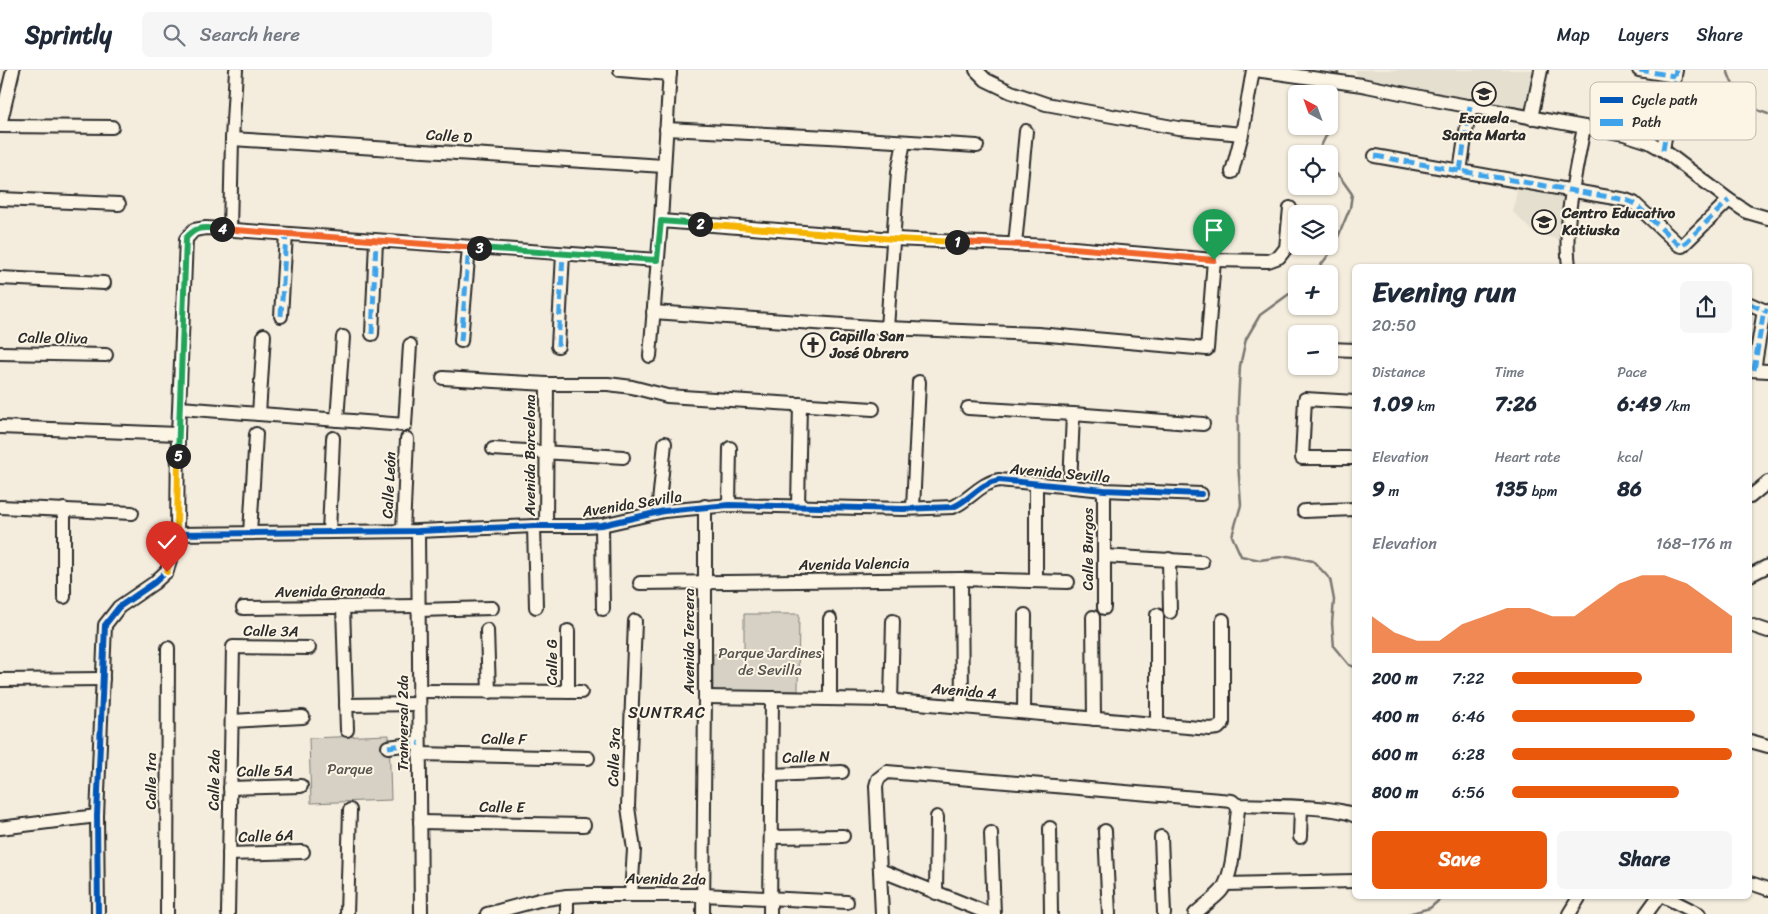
<!DOCTYPE html>
<html lang="en">
<head>
<meta charset="utf-8">
<style>
  body { margin:0; font-family:Sriracha,sans-serif; background:#f6f6f7; color:#1f2937; height:100vh; display:flex; flex-direction:column; font-size:19px; white-space:nowrap }
  * { box-sizing:border-box; margin:0 }
  p { font-size:16px; color:#747a83 }
  .icon { flex:none; width:28px; height:28px; fill:none; stroke:currentColor; stroke-width:2; stroke-linecap:round; stroke-linejoin:round }
  .map { position:relative; flex:1; overflow:hidden }
  .sheet { position:absolute; left:1352px; top:194px; width:400px; height:635px; display:flex; flex-direction:column; background:#fff; border-radius:8px; box-shadow:0 1px 4px #0004 }
  .sheet>* { flex:none }
  .needle { width:32px; rotate:319deg }
  .controls { position:absolute; left:1288px; top:15px; display:grid; gap:10px }
  .controls a { display:grid; place-items:center; width:50px; height:50px; border-radius:8px; background:#fff; box-shadow:0 1px 4px #0004; font-size:25px }
  .pin { position:absolute; display:grid; place-items:center; width:42px; height:42px; color:#fff; margin:-51px -21px; border-radius:50% 50% 50% 0; rotate:-45deg; box-shadow:0 0 5px #0007 }
  .pin .icon { rotate:45deg }
  .km { position:absolute; width:25px; height:25px; margin:-12px; border-radius:50%; background:#222; color:#fff; font-size:14px; line-height:25px; text-align:center }
  .round { display:grid; place-items:center; flex:none; width:52px; height:52px; border-radius:8px; background:#f6f6f7 }
  .summary { display:flex; align-items:center; justify-content:space-between; height:85px; padding:0 20px }
  h1 { font-size:28px; font-weight:700; line-height:38px }
  .metrics { display:grid; grid-template-columns:repeat(3,1fr); gap:8px; height:85px; padding:5px 20px }
  .metrics div { display:grid; align-content:center }
  .metrics b { font-size:21px; font-weight:700 }
  .metrics small { font-size:14px; font-weight:400 }
  .metrics p { font-size:14px }
  .chart { height:140px; padding:10px 20px }
  .chart p { display:flex; justify-content:space-between }
  .chart svg { width:100%; height:90px; margin-top:5px; fill:#ea580c; opacity:.7 }
  .button { display:flex; gap:10px; margin-top:auto; padding:10px 20px }
  .button a { flex:1; height:58px; border-radius:8px; background:#ea580c; color:#fff; font-size:20px; font-weight:700; line-height:58px; text-align:center }
  .button a+a { background:#f6f6f7; color:#1f2937 }
  ul { padding:0 20px; list-style:none; font-size:16px }
  li { display:grid; grid-template-columns:80px 60px 1fr; align-items:center; height:38px }
  li i { height:12px; border-radius:6px; background:#ea580c }
  header { display:flex; align-items:center; gap:30px; box-sizing:border-box; height:70px; padding:0 25px; background:#fff; border-bottom:1px solid #e0e1e3 }
  header strong { font-size:24px }
  nav { display:flex; gap:28px; margin-inline-start:auto; font-size:18px }
  .search { width:350px; height:45px; background:#f6f6f7; display:flex; align-items:center; gap:12px; box-sizing:border-box; padding:0 18px; border-radius:8px; color:#747a83; font-size:19px }
  .map>svg:first-child { display:block }
  .built { fill:#e5dfd0 }
  .green { fill:#d6d1c4; stroke:#807e78 }
  .lines { fill:none; stroke-linecap:round; stroke-linejoin:round }
  .stream { stroke:#7a7771; stroke-width:2.5 }
  .minor-casing { stroke:#2b2b2b; stroke-width:16 }
  .minor { stroke:#fcf5e5; stroke-width:12 }
  .quiet { stroke:#3ea3eb; stroke-width:5; stroke-dasharray:10 5; stroke-linecap:butt }
  .cycleway-casing { stroke:#fcf5e5; stroke-width:9 }
  .cycleway { stroke:#0057b8; stroke-width:6 }
  .split-1-casing { stroke:#fff; stroke-width:10 }
  .split-2-casing { stroke:#fff; stroke-width:10 }
  .split-3-casing { stroke:#fff; stroke-width:10 }
  .split-4-casing { stroke:#fff; stroke-width:10 }
  .split-5-casing { stroke:#fff; stroke-width:10 }
  .split-6-casing { stroke:#fff; stroke-width:10 }
  .split-1 { stroke:#f0652b; stroke-width:6 }
  .split-2 { stroke:#f5b400; stroke-width:6 }
  .split-3 { stroke:#22a559; stroke-width:6 }
  .split-4 { stroke:#f0652b; stroke-width:6 }
  .split-5 { stroke:#22a559; stroke-width:6 }
  .split-6 { stroke:#f5b400; stroke-width:6 }
  .labels { text-anchor:middle; stroke-width:4; stroke-linejoin:round; paint-order:stroke }
  .poi-label { font-size:15px; font-weight:bold; fill:#2b2b2b; stroke:#fcf5e5; text-anchor:start }
  .street-label { font-size:15px; fill:#2b2b2b; stroke:#fcf5e5 }
  .park-label { font-size:15px; fill:#565451; stroke:#fcf5e5 }
  .neighbourhood-label { font-size:16px; letter-spacing:1px; fill:#2b2b2b; stroke:#fcf5e5 }
  .key { fill:#fcf5e5; stroke:#bdb8ad; stroke-width:1 }
  .key-label { font-size:14px; fill:#2b2b2b }
</style>
</head>
<body>
<header>
<strong>Sprintly</strong>
<div class="search"><svg class="icon" aria-label="search" viewBox="0 0 24 24"><circle cx="10" cy="10" r="6"/><path d="M15 15l6 6"/></svg>Search here</div>
<nav><a>Map</a><a>Layers</a><a>Share</a></nav>
</header>
<div class="map">
<svg width="1768" height="844" viewBox="0 0 1768 844">
  <rect width="100%" height="100%" fill="#f4edde"/>
  <filter id="ink" filterUnits="userSpaceOnUse"><feTurbulence type="fractalNoise" baseFrequency=".02" numOctaves="2"/><feDisplacementMap in="SourceGraphic" scale="10" xChannelSelector="R" yChannelSelector="G"/><feConvolveMatrix kernelMatrix="1 2 1 2 8 2 1 2 1" color-interpolation-filters="sRGB"/></filter>
  <g filter="url(#ink)">
    <g class="built">
      <path d="M1355,0H1534L1524,40L1358,8Z"/>
      <path d="M1518,114L1569,124L1563,171L1534,163L1513,142Z"/>
    </g>
    <g class="green">
      <path d="M744,544H799L798,621H713V584H744Z"/>
      <path d="M389,665L391,730L311,733L309,668Z"/>
    </g>
    <g class="lines">
      <g class="stream">
        <path d="M1727,0C1736,25 1741,35 1768,44"/>
        <path d="M1337,8L1338,0"/>
        <path d="M1317,84L1328,62L1335,16"/>
        <path d="M1314,204L1333,179L1350,138L1352,124L1340,107L1329,98"/>
        <path d="M1296,219L1260,245L1246,269L1240,296L1238,333V393L1241,435L1232,466L1241,486L1260,490L1288,486L1313,491L1330,509L1334,530L1332,553L1334,577L1349,595L1355,597"/>
        <path d="M1408,844L1430,838L1444,826"/>
      </g>
      <g class="minor-casing">
        <g id="minor">
          <path d="M620,0L670,4"/>
          <path d="M976,0L986,10L1011,22L1046,34L1178,58L1242,64"/>
          <path d="M1255,0L1362,15L1440,31L1624,64L1649,72L1663,80L1729,130L1747,142L1768,148"/>
          <path d="M1639,0L1675,6"/>
          <path d="M1531,48L1541,0"/>
          <path d="M0,55L13,0"/>
          <path d="M0,56L112,57"/>
          <path d="M666,59L829,67L977,76"/>
          <path d="M232,69L664,96"/>
          <path d="M1663,80L1676,0"/>
          <path d="M1375,86L1626,130L1634,133L1679,175L1682,176L1729,130"/>
          <path d="M1460,101L1470,36"/>
          <path d="M1232,102L1242,64L1253,0"/>
          <path d="M0,129L119,134"/>
          <path d="M661,151L894,169L1050,176L1214,190L1268,191L1279,187L1286,178L1290,138"/>
          <path d="M230,160L232,69L236,0"/>
          <path d="M1015,175L1026,61"/>
          <path d="M1569,196C1563,150 1576,102 1584,57"/>
          <path d="M0,208L104,213"/>
          <path d="M1750,234L1768,242"/>
          <path d="M653,242L887,258L1038,264L1207,279L1214,190"/>
          <path d="M281,246L286,164"/>
          <path d="M887,258L898,102L904,72"/>
          <path d="M372,264L376,171"/>
          <path d="M461,271L469,177"/>
          <path d="M558,276L563,184"/>
          <path d="M1329,279L1355,280"/>
          <path d="M0,283L106,285"/>
          <path d="M650,286L661,151L670,0"/>
          <path d="M1750,300L1768,301"/>
          <path d="M1754,300L1764,240"/>
          <path d="M443,308L547,314H608L632,317L667,326L873,339"/>
          <path d="M1355,332L1305,329L1302,388H1355"/>
          <path d="M180,338L405,355L410,275"/>
          <path d="M968,338L1073,344L1203,354"/>
          <path d="M259,344L264,265"/>
          <path d="M337,350L343,267"/>
          <path d="M0,357L178,364"/>
          <path d="M493,379L623,387"/>
          <path d="M1070,416L1073,344"/>
          <path d="M1104,420V538"/>
          <path d="M1750,427L1768,412"/>
          <path d="M729,435L730,378"/>
          <path d="M798,436L800,334"/>
          <path d="M0,437L132,443"/>
          <path d="M913,438L919,312"/>
          <path d="M1304,441L1355,439"/>
          <path d="M658,442L665,373"/>
          <path d="M602,455L603,539"/>
          <path d="M534,456L536,537"/>
          <path d="M546,456L547,314"/>
          <path d="M403,461L407,369"/>
          <path d="M418,461L421,844"/>
          <path d="M329,462L333,368"/>
          <path d="M250,463L256,364"/>
          <path d="M177,464L418,461L534,456H586L602,455L664,441L729,435L903,439L953,437C970,430 980,413 999,410L1104,420L1201,424"/>
          <path d="M1104,486L1202,492"/>
          <path d="M1169,489L1170,542"/>
          <path d="M1750,505L1768,496"/>
          <path d="M961,509L962,637"/>
          <path d="M1036,511V413"/>
          <path d="M640,513L961,509L1068,512"/>
          <path d="M64,527V439"/>
          <path d="M343,537L347,660"/>
          <path d="M243,538L418,536"/>
          <path d="M418,540L492,538"/>
          <path d="M1157,545V654"/>
          <path d="M1093,547L1094,649"/>
          <path d="M830,549V629"/>
          <path d="M1750,555L1768,561"/>
          <path d="M487,560L489,622"/>
          <path d="M0,610L103,609"/>
          <path d="M419,621L581,622"/>
          <path d="M568,622V561"/>
          <path d="M705,627L885,630L1210,659L1218,658L1223,653V550"/>
          <path d="M891,631L893,551"/>
          <path d="M346,635L419,634"/>
          <path d="M1024,642L1025,545"/>
          <path d="M232,651L303,647"/>
          <path d="M1750,671L1768,676"/>
          <path d="M388,677L419,673"/>
          <path d="M419,684L588,688"/>
          <path d="M771,705L842,702"/>
          <path d="M230,718L301,716"/>
          <path d="M420,752L584,755"/>
          <path d="M0,758L97,746"/>
          <path d="M1050,758L1051,844"/>
          <path d="M1105,761L1109,844"/>
          <path d="M991,763L994,844"/>
          <path d="M771,767L843,766"/>
          <path d="M1161,767L1164,844"/>
          <path d="M1300,767L1301,737"/>
          <path d="M229,784L303,782"/>
          <path d="M880,800L990,844"/>
          <path d="M1750,813L1768,819"/>
          <path d="M1226,814L1355,811"/>
          <path d="M936,823L937,747"/>
          <path d="M631,824L634,780L628,737L635,551"/>
          <path d="M567,826V844"/>
          <path d="M1663,826L1699,844"/>
          <path d="M98,844L97,746L105,555L119,537L154,513L167,501L177,464L178,364L186,169L194,160L206,158L657,190"/>
          <path d="M167,844L168,578"/>
          <path d="M228,844L233,577L309,578"/>
          <path d="M347,844L350,740"/>
          <path d="M487,844L539,830L567,826L589,825H703L847,832"/>
          <path d="M703,844L705,627V436"/>
          <path d="M770,844L772,628"/>
          <path d="M882,844L876,716L878,709L887,702L1232,731L1237,735C1260,736 1339,735 1355,746"/>
          <path d="M1195,844C1203,836 1214,829 1221,821C1234,806 1235,760 1238,740L1237,735"/>
          <path d="M1569,844L1580,826"/>
          <path d="M1646,844L1659,826"/>
        </g>
      </g>
      <use href="#minor" class="minor"/>
      <g class="quiet">
        <path d="M1639,0L1675,6"/>
        <path d="M1663,80L1676,0"/>
        <path d="M1375,86L1626,130L1634,133L1679,175L1682,176L1729,130"/>
        <path d="M1460,101L1470,36"/>
        <path d="M1750,234L1768,242"/>
        <path d="M281,246L286,164"/>
        <path d="M372,264L376,171"/>
        <path d="M461,271L469,177"/>
        <path d="M558,276L563,184"/>
        <path d="M1754,300L1764,240"/>
        <path d="M388,677L419,673"/>
      </g>
      <g class="cycleway-casing">
        <g id="cycleway">
          <path d="M177,464L418,461L534,456H586L602,455L664,441L729,435L903,439L953,437C970,430 980,413 999,410L1104,420L1201,424"/>
          <path d="M98,844L97,746L105,555L119,537L154,513L167,501L177,464L178,364L186,169L194,160L206,158L657,190"/>
        </g>
      </g>
      <use href="#cycleway" class="cycleway"/>
    </g>
  </g>
  <g class="lines" filter="url(#ink)">
    <g class="split-1-casing">
      <path id="split-1" d="M957,172L1050,176L1214,190"/>
    </g>
    <g class="split-2-casing">
      <path id="split-2" d="M700,154L894,169L957,172"/>
    </g>
    <g class="split-3-casing">
      <path id="split-3" d="M479,178L657,190L661,151L700,154"/>
    </g>
    <g class="split-4-casing">
      <path id="split-4" d="M222,159L479,178"/>
    </g>
    <g class="split-5-casing">
      <path id="split-5" d="M178,386L186,168C198,155 204,158 222,159"/>
    </g>
    <g class="split-6-casing">
      <path id="split-6" d="M167,502L177,464L178,386"/>
    </g>
    <use href="#split-1" class="split-1"/>
    <use href="#split-2" class="split-2"/>
    <use href="#split-3" class="split-3"/>
    <use href="#split-4" class="split-4"/>
    <use href="#split-5" class="split-5"/>
    <use href="#split-6" class="split-6"/>
  </g>
  <defs>
    <g id="school-ring" transform="scale(1.25)"><circle r="9.5" fill="#fcf5e5" stroke="#2b2b2b" stroke-width="1.5"/><path d="M0-5L7-2L0 1L-7-2ZM-4 1L0 2.5L4 1V4Q0 6-4 4Z" fill="#2b2b2b"/></g>
    <g id="church-ring" transform="scale(1.25)"><circle r="9.5" fill="#fcf5e5" stroke="#2b2b2b" stroke-width="1.5"/><path d="M-1.2-6h2.4v3.5h3.3v2.4h-3.3V6h-2.4V-.1h-3.3v-2.4h3.3Z" fill="#2b2b2b"/></g>
  </defs>
  <g fill-rule="evenodd">
    <use href="#school-ring" x="1484" y="24"/>
    <use href="#school-ring" x="1544" y="152"/>
    <use href="#church-ring" x="813" y="275"/>
  </g>
  <g class="labels">
    <g class="poi-label">
      <text x="1484" y="53" text-anchor="middle">Escuela<tspan x="1484" dy="17">Santa Marta</tspan></text>
      <text x="1562" y="148">Centro Educativo<tspan x="1562" dy="17">Katiuska</tspan></text>
      <text x="830" y="271">Capilla San<tspan x="830" dy="17">José Obrero</tspan></text>
    </g>
    <g class="street-label">
      <text transform="translate(449 66) rotate(4)" y="5">Calle D</text>
      <text transform="translate(53 268) rotate(1)" y="5">Calle Oliva</text>
      <text transform="translate(530 385) rotate(-90)" y="5">Avenida Barcelona</text>
      <text transform="translate(1060 403) rotate(5)" y="5">Avenida Sevilla</text>
      <text transform="translate(389 415) rotate(-87)" y="5">Calle León</text>
      <text transform="translate(632 434) rotate(-9)" y="5">Avenida Sevilla</text>
      <text transform="translate(1088 479) rotate(-90)" y="5">Calle Burgos</text>
      <text transform="translate(854 494) rotate(-1)" y="5">Avenida Valencia</text>
      <text transform="translate(330 521) rotate(-1)" y="5">Avenida Granada</text>
      <text transform="translate(271 561) rotate(1)" y="5">Calle 3A</text>
      <text transform="translate(689 571) rotate(-90)" y="5">Avenida Tercera</text>
      <text transform="translate(552 592) rotate(-90)" y="5">Calle G</text>
      <text transform="translate(964 621) rotate(5)" y="5">Avenida 4</text>
      <text transform="translate(403 653) rotate(-90)" y="5">Tranversal 2da</text>
      <text transform="translate(504 669) rotate(1)" y="5">Calle F</text>
      <text transform="translate(614 687) rotate(-88)" y="5">Calle 3ra</text>
      <text transform="translate(806 687) rotate(-2)" y="5">Calle N</text>
      <text transform="translate(265 701) rotate(-1)" y="5">Calle 5A</text>
      <text transform="translate(214 710) rotate(-89)" y="5">Calle 2da</text>
      <text transform="translate(151 711) rotate(-90)" y="5">Calle 1ra</text>
      <text transform="translate(502 737) rotate(1)" y="5">Calle E</text>
      <text transform="translate(266 766) rotate(-2)" y="5">Calle 6A</text>
      <text transform="translate(666 809) rotate(1)" y="5">Avenida 2da</text>
    </g>
    <g class="park-label">
      <text x="770" y="588">Parque Jardines<tspan x="770" dy="17">de Sevilla</tspan></text>
      <text x="350" y="704">Parque</text>
    </g>
    <g class="neighbourhood-label">
      <text x="667" y="648">SUNTRAC</text>
    </g>
  </g>
  <rect x="1590" y="12" width="166" height="58" rx="8" class="key"/>
  <rect x="1600" y="27" width="23" height="6" fill="#0057b8"/>
  <rect x="1600" y="49" width="23" height="7" fill="#3ea3eb"/>
  <g class="key-label">
    <text x="1632" y="35">Cycle path</text>
    <text x="1632" y="57">Path</text>
  </g>
</svg>
<div class="controls">
<a><svg class="needle" viewBox="-14 -14 28 28"><path d="M0-13l5 13h-10z" fill="#e53935"/><path d="M0 13l5-13h-10z" fill="#747a83"/></svg></a>
<a><svg class="icon" aria-label="locate" viewBox="0 0 24 24"><circle cx="12" cy="12" r="6"/><path d="M12 2v4M12 18v4M2 12h4M18 12h4"/></svg></a>
<a><svg class="icon" aria-label="layers" viewBox="0 0 24 24"><path d="M12 4l9 5-9 5-9-5zM3 14l9 5 9-5"/></svg></a>
<a>+</a>
<a>−</a>
</div>
<div class="pin" style="left:1214px;top:190px;background:#1e9e55"><svg class="icon" aria-label="arrive" viewBox="0 0 24 24"><path d="M6 21V4h12l-3 4 3 4H6"/></svg></div>
<div class="pin" style="left:167px;top:502px;background:#d93025"><svg class="icon" aria-label="check" viewBox="0 0 24 24"><path d="M5 12l5 5 9-10"/></svg></div>
<b class="km" style="left:957px;top:172px">1</b>
<b class="km" style="left:700px;top:154px">2</b>
<b class="km" style="left:479px;top:178px">3</b>
<b class="km" style="left:222px;top:159px">4</b>
<b class="km" style="left:178px;top:386px">5</b>
<section class="sheet">
<div class="summary"><div><h1>Evening run</h1><p>20:50</p></div><a class="round"><svg class="icon" aria-label="share" viewBox="0 0 24 24"><path d="M12 15V3M7 8l5-5 5 5M5 13v7h14v-7"/></svg></a></div>
<div class="metrics">
<div><p>Distance</p><b>1.09<small> km</small></b></div>
<div><p>Time</p><b>7:26</b></div>
<div><p>Pace</p><b>6:49<small> /km</small></b></div>
</div>
<div class="metrics">
<div><p>Elevation</p><b>9<small> m</small></b></div>
<div><p>Heart rate</p><b>135<small> bpm</small></b></div>
<div><p>kcal</p><b>86</b></div>
</div>
<div class="chart"><p><span>Elevation</span>168–176 m</p>
<svg viewBox="0 0 160 44" preserveAspectRatio="none"><path d="M0 44V26L10 34L20 38L30 38L40 30L50 26L60 22L70 22L80 26L90 26L100 18L110 10L120 6L130 6L140 10L150 18L160 26V44z"/></svg>
</div>
<ul>
<li><b>200 m</b>7:22<i style="width:59%"></i></li>
<li><b>400 m</b>6:46<i style="width:83%"></i></li>
<li><b>600 m</b>6:28<i style="width:100%"></i></li>
<li><b>800 m</b>6:56<i style="width:76%"></i></li>
</ul>
<div class="button"><a>Save</a><a>Share</a></div>
</section>
</div>
</body>
</html>
